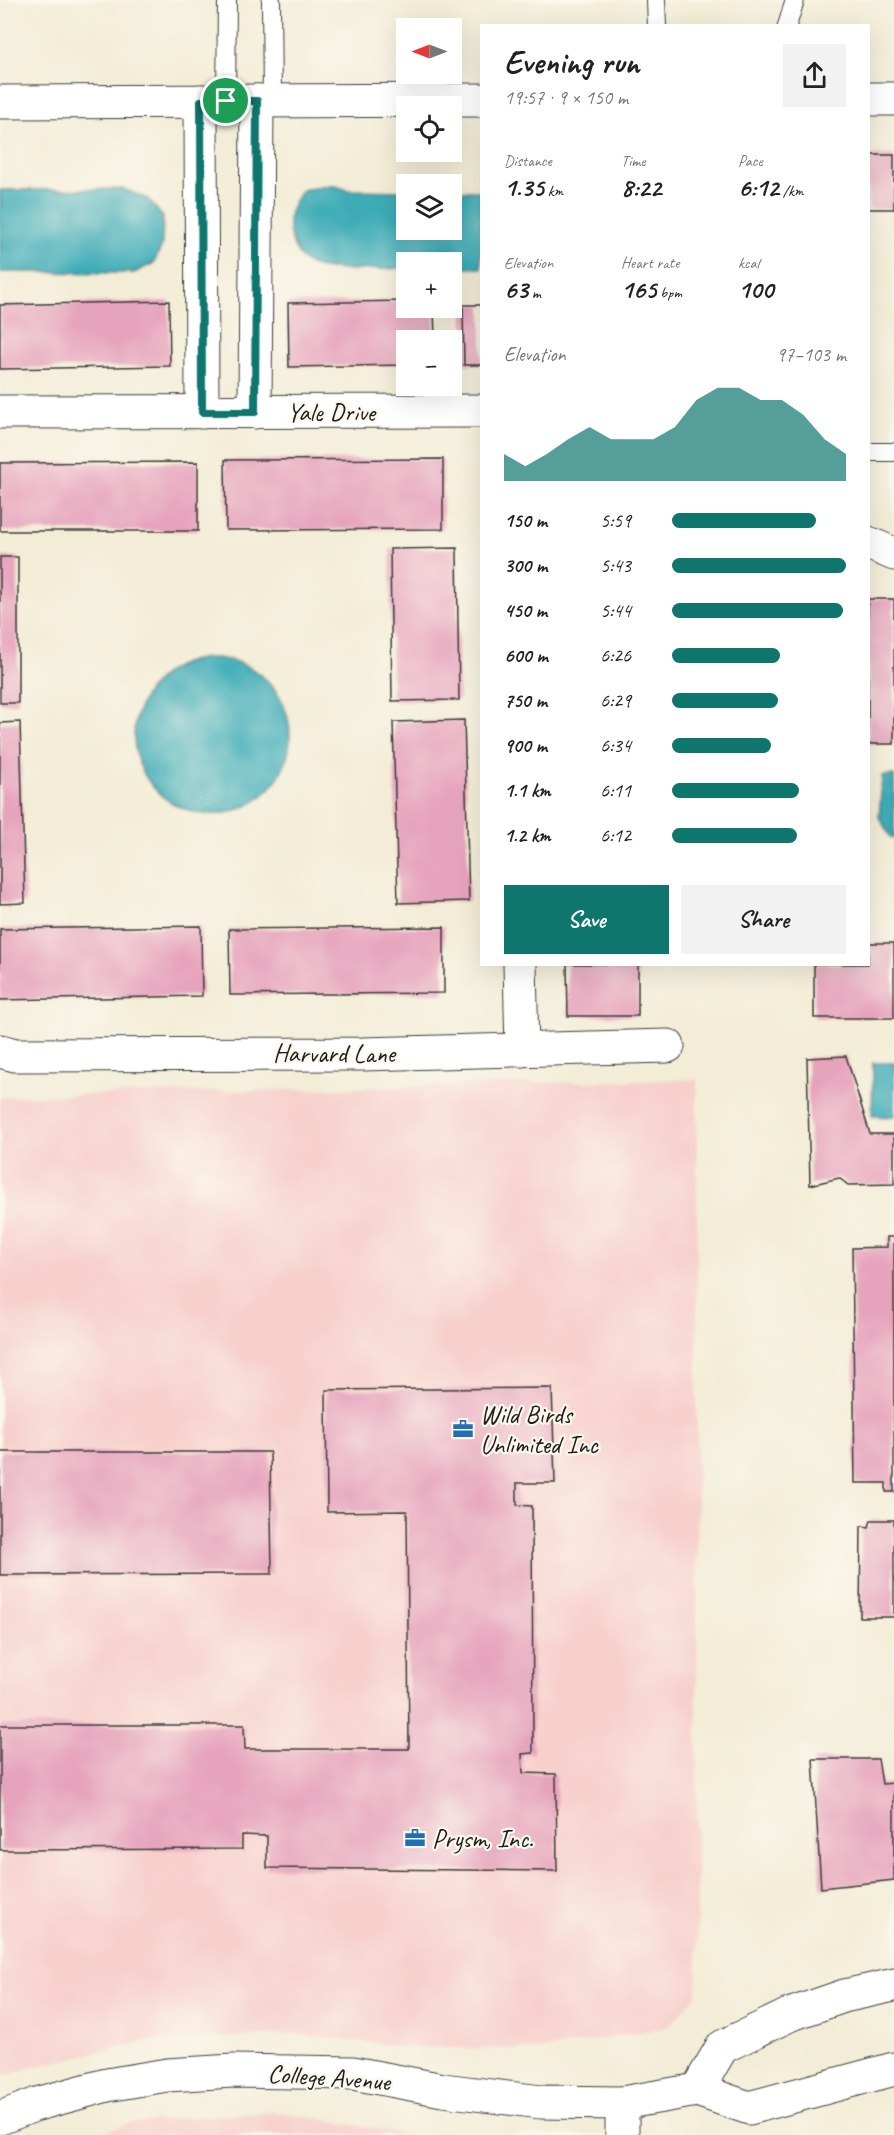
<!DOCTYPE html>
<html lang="en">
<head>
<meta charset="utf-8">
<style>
  body { margin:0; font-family:Caveat,sans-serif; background:#f2f2f2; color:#222; height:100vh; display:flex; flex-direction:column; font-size:22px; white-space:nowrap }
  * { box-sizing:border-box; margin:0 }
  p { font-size:20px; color:#767676 }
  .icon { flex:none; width:33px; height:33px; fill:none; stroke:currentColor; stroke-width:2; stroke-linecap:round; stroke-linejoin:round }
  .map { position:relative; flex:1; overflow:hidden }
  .side { position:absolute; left:480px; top:24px; width:390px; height:942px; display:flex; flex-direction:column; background:#fff; border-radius:0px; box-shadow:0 6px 24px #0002 }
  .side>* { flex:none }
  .needle { width:39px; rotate:270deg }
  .fabs { position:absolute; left:396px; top:18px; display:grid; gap:12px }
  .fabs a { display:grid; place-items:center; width:66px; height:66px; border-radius:0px; background:#fff; box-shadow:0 6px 24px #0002; font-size:30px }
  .pin { position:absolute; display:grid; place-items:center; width:51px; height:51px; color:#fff; margin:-26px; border:3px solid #fff; border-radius:50%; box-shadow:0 2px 6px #0007 }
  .round { display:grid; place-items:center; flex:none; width:63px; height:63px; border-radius:0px; background:#f2f2f2 }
  .summary { display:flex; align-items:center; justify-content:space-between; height:102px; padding:0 24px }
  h1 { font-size:33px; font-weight:700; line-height:45px }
  .stats { display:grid; grid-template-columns:repeat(3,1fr); gap:9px; height:102px; padding:6px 24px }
  .stats div { display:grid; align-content:center }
  .stats b { font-size:26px; font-weight:700 }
  .stats small { font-size:16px; font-weight:400 }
  .stats p { font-size:16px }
  .chart { height:168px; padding:12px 24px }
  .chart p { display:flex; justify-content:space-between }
  .chart svg { width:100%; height:108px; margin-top:6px; fill:#0f766e; opacity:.7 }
  .action { display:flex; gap:12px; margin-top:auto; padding:12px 24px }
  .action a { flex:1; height:69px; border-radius:0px; background:#0f766e; color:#fff; font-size:24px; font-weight:700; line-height:69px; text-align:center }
  .action a+a { background:#f2f2f2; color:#222 }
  ul { padding:0 24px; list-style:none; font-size:20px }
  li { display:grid; grid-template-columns:96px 72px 1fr; align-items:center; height:45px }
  li i { height:15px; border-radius:8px; background:#0f766e }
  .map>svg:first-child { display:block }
  .built { fill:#f7d0cc }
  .water { fill:#3cacb7; stroke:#2c646a; stroke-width:1.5 }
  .building { fill:#e6a3bc }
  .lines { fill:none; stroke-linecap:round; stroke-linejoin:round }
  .service-casing { stroke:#3c3b38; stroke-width:20 }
  .minor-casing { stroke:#3c3b38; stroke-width:35 }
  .secondary-casing { stroke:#3c3b38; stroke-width:35 }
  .service { stroke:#fff; stroke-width:18 }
  .minor { stroke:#fff; stroke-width:33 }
  .secondary { stroke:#fff; stroke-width:33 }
  .route-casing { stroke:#fff; stroke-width:12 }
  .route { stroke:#0f766e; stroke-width:8 }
  .labels { text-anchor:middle; stroke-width:4.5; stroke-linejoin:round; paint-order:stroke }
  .street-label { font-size:26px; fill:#1c1c1c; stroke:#fbf7ec }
  .poi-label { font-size:26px; fill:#1c1c1c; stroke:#fbf7ec; text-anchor:start }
</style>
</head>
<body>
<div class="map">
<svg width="894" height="2135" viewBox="0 0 894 2135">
  <rect width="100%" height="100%" fill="#fbf7ec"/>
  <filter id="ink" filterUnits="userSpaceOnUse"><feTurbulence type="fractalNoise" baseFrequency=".0167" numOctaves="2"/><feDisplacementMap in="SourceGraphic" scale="12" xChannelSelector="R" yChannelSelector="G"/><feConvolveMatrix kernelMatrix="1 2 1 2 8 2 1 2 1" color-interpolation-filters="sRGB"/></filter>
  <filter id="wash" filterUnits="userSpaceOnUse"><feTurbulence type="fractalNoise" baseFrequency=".008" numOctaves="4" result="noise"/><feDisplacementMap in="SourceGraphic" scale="24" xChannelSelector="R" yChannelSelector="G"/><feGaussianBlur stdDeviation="1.35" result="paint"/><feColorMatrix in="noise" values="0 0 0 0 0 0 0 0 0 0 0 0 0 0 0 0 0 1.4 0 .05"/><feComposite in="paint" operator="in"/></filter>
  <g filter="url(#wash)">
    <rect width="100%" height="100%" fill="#f3edd7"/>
    <g class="built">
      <path d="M697,1079V1995L668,2027L542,2050L405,2047L295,2034L145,2041L30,2068L0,2078V1097Z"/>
      <path d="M280,2112L410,2135H100L129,2123L219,2115Z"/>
    </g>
    <g class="water">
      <path d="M332,185L348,190L406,191V230H452V191H481V268H452V262H406V268C383,268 328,274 309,264C299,259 294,248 291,238C285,220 291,206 302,190Z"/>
      <path d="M124,189L148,199L163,217L162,245L154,263L134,273L0,272V190Z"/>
      <circle cx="212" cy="736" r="78"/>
      <path d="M894,775V838H891L879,817L882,776Z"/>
      <path d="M873,1063H894V1117L872,1116Z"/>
    </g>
    <g id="blocks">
      <g class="building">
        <rect x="868" y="155" width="26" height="54"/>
        <path d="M169,301L170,366L0,369V305Z"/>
        <path d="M406,301V308H434L435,340H406V365L289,367L288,303Z"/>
        <path d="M463,305H482V365H464Z"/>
        <path d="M443,459V529L226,530L225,460Z"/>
        <path d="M198,462V531H0V463Z"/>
        <path d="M457,548L459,700L392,701L390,549Z"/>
        <rect x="0" y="557" width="18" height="146"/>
        <rect x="868" y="599" width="26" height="145"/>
        <path d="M464,720L469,901L398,903L393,722Z"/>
        <path d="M20,722L25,903L0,904V723Z"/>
        <path d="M201,926L202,996L0,1000V929Z"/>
        <path d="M444,927V993L230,995L229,929Z"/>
        <path d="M868,943H894V1018H814V964H868Z"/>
        <path d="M567,964H638V1016H568Z"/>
        <path d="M846,1056L870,1134H894V1184L848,1185L839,1178L810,1185L807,1058Z"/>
        <path d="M887,1237H894V1492H886V1483H855L852,1248L887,1247Z"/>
        <path d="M552,1388L555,1483H517V1505L532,1506L533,1753L522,1754L523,1773L556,1774L557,1871L267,1868V1836L242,1835V1849L0,1850V1725H244L245,1749H409L407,1511L327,1512L326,1390Z"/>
        <path d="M0,1452H270L272,1574L0,1575Z"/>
        <path d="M871,1520H894V1617H860L861,1526L869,1527Z"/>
        <path d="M813,1759H878L882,1784L894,1783V1880L821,1888Z"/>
      </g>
    </g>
  </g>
  <g filter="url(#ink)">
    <use href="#blocks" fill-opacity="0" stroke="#3c3b38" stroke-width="1.5"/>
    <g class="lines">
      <g class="service-casing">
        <g id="service">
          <path d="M271,0L272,101"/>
          <path d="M656,0L657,26"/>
          <path d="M787,26L795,0"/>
          <path d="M226,101L227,0"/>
          <path d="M868,452H894"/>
        </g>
      </g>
      <g class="minor-casing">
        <g id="minor">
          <path d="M201,101L202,412"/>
          <path d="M0,412L482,411"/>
          <path d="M255,412L257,101"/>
          <path d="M868,543L894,554"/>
          <path d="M520,964L522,1050"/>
          <path d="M0,1051L15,1055L362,1054L668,1046"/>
          <path d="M697,2090L722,2047L789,2015L844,1996L894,1985"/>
          <path d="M0,2118L37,2104L107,2085L167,2075L233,2071L353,2073L443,2090L541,2102L622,2103L697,2090L749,2108L894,2069"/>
          <path d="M622,2135V2103"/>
        </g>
      </g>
      <g class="secondary-casing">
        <g id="secondary">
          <path d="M868,99H894"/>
          <path d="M0,102L482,100"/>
        </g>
      </g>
      <use href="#service" class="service"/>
      <use href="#minor" class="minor"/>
      <use href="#secondary" class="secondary"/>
    </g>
  </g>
  <g class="lines" filter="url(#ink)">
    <g class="route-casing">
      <path id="route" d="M201,101H257L255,412H202Z"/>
    </g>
    <use href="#route" class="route"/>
  </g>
  <defs>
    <g id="office-bare" transform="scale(1.62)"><path d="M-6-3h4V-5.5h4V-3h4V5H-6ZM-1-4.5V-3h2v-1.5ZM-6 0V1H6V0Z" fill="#1f6fb2" stroke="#fbf7ec" stroke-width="2.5" paint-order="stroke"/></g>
  </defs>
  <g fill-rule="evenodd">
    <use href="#office-bare" x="463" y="1429"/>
    <use href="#office-bare" x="415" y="1838"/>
  </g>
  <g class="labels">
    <g class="street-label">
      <text x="331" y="421">Yale Drive</text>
      <text x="334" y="1062">Harvard Lane</text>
      <text transform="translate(329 2077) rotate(4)" y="9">College Avenue</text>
    </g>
    <g class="poi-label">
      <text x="480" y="1423">Wild Birds<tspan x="480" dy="30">Unlimited Inc</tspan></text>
      <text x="432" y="1847">Prysm, Inc.</text>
    </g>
  </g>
</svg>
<div class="fabs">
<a><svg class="needle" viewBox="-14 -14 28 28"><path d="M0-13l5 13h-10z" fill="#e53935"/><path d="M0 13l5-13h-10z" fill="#767676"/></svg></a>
<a><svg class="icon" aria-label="locate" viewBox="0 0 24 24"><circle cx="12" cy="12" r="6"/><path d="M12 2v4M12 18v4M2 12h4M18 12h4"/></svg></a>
<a><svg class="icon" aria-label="layers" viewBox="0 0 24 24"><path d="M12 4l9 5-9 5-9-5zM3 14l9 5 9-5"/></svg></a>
<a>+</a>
<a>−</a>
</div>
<div class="pin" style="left:226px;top:101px;background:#1e9e55"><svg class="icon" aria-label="arrive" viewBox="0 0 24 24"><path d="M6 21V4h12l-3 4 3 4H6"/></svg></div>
<section class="side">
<div class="summary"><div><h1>Evening run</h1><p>19:57 · 9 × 150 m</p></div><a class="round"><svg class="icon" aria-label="share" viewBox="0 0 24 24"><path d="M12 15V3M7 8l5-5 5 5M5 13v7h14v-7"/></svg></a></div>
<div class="stats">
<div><p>Distance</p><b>1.35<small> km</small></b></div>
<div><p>Time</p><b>8:22</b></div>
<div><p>Pace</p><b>6:12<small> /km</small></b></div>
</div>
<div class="stats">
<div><p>Elevation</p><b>63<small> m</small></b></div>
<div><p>Heart rate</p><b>165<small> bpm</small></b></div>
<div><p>kcal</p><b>100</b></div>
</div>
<div class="chart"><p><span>Elevation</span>97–103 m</p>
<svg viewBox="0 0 160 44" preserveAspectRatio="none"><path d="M0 44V33L10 38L20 33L30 27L40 22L50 27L60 27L70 27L80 22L90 11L100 6L110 6L120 11L130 11L140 17L150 27L160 33V44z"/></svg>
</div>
<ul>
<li><b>150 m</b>5:59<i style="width:83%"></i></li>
<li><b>300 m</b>5:43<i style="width:100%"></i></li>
<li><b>450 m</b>5:44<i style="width:98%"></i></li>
<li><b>600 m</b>6:26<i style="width:62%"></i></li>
<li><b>750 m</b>6:29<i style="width:61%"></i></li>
<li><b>900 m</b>6:34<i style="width:57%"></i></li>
<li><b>1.1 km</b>6:11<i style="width:73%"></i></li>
<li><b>1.2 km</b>6:12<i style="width:72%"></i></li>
</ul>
<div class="action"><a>Save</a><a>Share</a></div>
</section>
</div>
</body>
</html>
